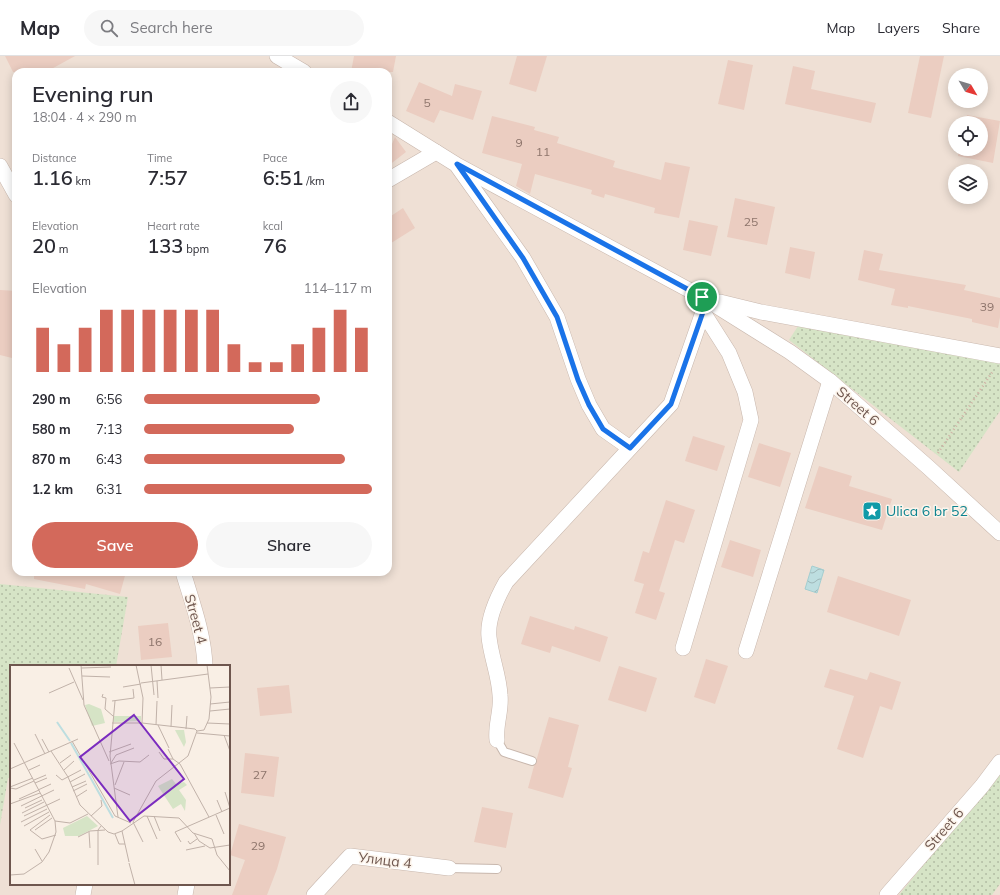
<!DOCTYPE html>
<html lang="en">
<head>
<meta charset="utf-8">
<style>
  body { margin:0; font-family:Mulish,sans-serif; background:#f7f7f7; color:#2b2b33; height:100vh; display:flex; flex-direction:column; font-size:15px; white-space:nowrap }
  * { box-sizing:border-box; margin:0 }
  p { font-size:13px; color:#7c7c81 }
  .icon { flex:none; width:22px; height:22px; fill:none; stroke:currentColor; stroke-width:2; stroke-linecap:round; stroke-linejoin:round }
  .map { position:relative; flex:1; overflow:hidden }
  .panel { position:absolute; left:12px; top:12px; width:380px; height:508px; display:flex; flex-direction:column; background:#fff; border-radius:12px; box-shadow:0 2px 10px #0003 }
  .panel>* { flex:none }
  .needle { width:26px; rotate:128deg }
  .buttons { position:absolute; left:948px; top:12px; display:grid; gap:8px }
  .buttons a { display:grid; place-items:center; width:40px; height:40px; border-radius:50%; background:#fff; box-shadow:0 2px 10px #0003; font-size:20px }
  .pin { position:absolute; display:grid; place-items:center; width:34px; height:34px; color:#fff; margin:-17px; border:2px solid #fff; border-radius:50%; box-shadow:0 1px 4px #0007 }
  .round { display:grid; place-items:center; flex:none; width:42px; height:42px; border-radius:21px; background:#f7f7f7 }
  .overview { display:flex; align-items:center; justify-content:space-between; height:68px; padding:0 20px }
  h1 { font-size:22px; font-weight:600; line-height:30px }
  .figures { display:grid; grid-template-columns:repeat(3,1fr); gap:6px; height:68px; padding:4px 20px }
  .figures div { display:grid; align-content:center }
  .figures b { font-size:20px; font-weight:600 }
  .figures small { font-size:11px; font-weight:400 }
  .figures p { font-size:11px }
  .chart { height:112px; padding:8px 20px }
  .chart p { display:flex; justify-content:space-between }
  .chart svg { width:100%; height:72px; margin-top:4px; stroke:#d3695b; stroke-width:6 }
  .primary-button { display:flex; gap:8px; margin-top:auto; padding:8px 20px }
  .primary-button a { flex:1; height:46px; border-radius:24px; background:#d3695b; color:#fff; font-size:16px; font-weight:600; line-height:46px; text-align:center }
  .primary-button a+a { background:#f7f7f7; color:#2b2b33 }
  ul { padding:0 20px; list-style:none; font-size:13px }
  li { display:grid; grid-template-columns:64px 48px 1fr; align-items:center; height:30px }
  li i { height:10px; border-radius:5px; background:#d3695b }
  header { display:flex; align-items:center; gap:24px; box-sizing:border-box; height:56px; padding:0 20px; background:#fff; border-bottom:1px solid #e1e1e2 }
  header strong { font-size:19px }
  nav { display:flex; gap:22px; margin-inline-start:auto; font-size:14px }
  .search { width:280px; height:36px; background:#f7f7f7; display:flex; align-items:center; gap:10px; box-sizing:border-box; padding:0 14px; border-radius:22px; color:#7c7c81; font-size:15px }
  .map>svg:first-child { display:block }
  .residential { fill:#efe0d5; fill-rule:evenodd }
  .grass { fill:url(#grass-dots) }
  .water { fill:url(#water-waves); stroke:#a4ced0 }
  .building { fill:#ebcdc1 }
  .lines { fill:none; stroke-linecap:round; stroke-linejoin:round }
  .service-casing { stroke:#c8b7ad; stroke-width:10 }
  .minor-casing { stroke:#c8b7ad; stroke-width:16 }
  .path { stroke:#cfb0a4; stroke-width:2.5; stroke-dasharray:1 3; stroke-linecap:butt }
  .service { stroke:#fff; stroke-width:8 }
  .minor { stroke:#fff; stroke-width:15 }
  .route-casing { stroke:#fff; stroke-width:8 }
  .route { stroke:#1a73e8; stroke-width:5 }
  .labels { text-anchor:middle; stroke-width:3; stroke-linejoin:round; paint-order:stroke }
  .number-label { font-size:12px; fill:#8d746b }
  .street-label { font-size:14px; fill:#6e564e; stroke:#fcf4eb }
  .culture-label { font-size:14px; fill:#0d838f; stroke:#fcf4eb; text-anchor:start }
  .inset-river { fill:none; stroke:#bddee0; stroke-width:2 }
  .inset-road { fill:none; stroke:#c1b2a9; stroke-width:1 }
  .view { fill:#7b2cbf; fill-opacity:0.15; stroke:#7b2cbf; stroke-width:2 }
  .inset-edge { fill:none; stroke:#6e564e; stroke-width:2 }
</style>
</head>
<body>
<header>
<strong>Map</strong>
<div class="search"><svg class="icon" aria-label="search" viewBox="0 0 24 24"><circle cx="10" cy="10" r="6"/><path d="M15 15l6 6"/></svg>Search here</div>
<nav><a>Map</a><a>Layers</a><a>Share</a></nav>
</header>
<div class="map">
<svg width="1000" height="839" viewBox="0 0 1000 839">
  <defs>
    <pattern id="grass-dots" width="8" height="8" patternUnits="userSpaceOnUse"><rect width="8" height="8" fill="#d6e4c6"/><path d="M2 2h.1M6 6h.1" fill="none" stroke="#b2bca3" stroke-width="1.8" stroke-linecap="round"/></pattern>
    <pattern id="water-waves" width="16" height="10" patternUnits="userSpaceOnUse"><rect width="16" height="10" fill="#bddee0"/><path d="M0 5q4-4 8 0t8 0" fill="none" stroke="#9eb7b8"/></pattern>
  </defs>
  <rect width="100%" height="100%" fill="#f9efe5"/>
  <path class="residential" d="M0,0H1000V839H0ZM16,16H388V516H16ZM955,19H981V45H955ZM955,67H981V93H955ZM955,115H981V141H955ZM11,610H229V828H11Z"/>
  <g class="grass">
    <path d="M800,267L1000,307V355L959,416L789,284Z"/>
    <path d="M0,528L128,541L116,610H11V722H8L0,769Z"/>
    <path d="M1000,715V828L992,839H899Z"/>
  </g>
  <path class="water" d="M812,510L824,514L817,537L805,533Z"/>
  <g class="building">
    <path d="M5,0H75L46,16H13Z"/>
    <path d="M354,0H396L393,16H351Z"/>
    <path d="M517,0H547L536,36L509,28Z"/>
    <path d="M920,0H944L931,62L908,57Z"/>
    <path d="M728,4L753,9L744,54L718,48Z"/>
    <path d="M793,10L815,15L811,33L876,47L871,67L785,48Z"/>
    <path d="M419,26L452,40L455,28L482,35L473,64L440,54L434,67L406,55Z"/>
    <path d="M967,59L1000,65L993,107L958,100L959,93H981V67H965Z"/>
    <path d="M492,60L535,71L534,74L559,81L557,87L615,105L613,111L661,124L665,106L690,111L679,162L654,157L655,152L605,138L604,142L591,138L592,134L535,118L530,138L516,130L522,108L482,97Z"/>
    <path d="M395,81L406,96L388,110V97Z"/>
    <path d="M735,142L775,151L767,189L727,181Z"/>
    <path d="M403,152L415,172L388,189V162Z"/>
    <path d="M689,164L718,170L711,200L683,194Z"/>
    <path d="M790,191L815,196L810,223L785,217Z"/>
    <path d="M864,194L883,198L879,214L966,229L964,234L1000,242V261L998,272L972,266V263L908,250V252L891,249L895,233L858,224Z"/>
    <path d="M0,234L16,235V303L0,299Z"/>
    <path d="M693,380L725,390L717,415L685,405Z"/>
    <path d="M759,387L791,397L780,431L748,421Z"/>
    <path d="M819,410L852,420L849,430L892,443L882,474L805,452Z"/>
    <path d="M666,444L695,454L684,487L675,484L659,535L665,537L656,564L635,557L644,528L634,525L643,495L649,497Z"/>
    <path d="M730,484L761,494L753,521L721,511Z"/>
    <path d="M34,516H126L120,538L86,528L85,533L34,523Z"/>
    <path d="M838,520L911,544L899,580L827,556Z"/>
    <path d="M530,560L574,574L575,570L608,581L600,606L552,590L550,597L521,588Z"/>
    <path d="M168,567L172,601L141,604L138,570Z"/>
    <path d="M706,603L728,610L715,648L694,641Z"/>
    <path d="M619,610L657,622L646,656L608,644Z"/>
    <path d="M830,613L867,624L870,616L901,626L892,654L880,650L863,702L837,693L854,640L824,631Z"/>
    <path d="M289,629L292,657L260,660L257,632Z"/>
    <path d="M549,661L579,669L568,711L572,712L563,742L528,732L534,710L537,706V702Z"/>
    <path d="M245,697L279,701L274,741L241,737Z"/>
    <path d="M482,751L513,757L506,792L474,786Z"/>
    <path d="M239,768L286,781L277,813L267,839H232L245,804L230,799Z"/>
  </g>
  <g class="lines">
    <g class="service-casing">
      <g id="service">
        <path d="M497,684L504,696L532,705"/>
        <path d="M449,812L497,813"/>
      </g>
    </g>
    <g class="minor-casing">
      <g id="minor">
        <path d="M277,0L304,16"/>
        <path d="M388,66L457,109L702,241L790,296L830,325L928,411L1000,477"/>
        <path d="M0,110L16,139"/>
        <path d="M458,111L523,202L557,261L578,323L589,349L603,373L630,392"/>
        <path d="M388,124L436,96"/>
        <path d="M720,246L761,256L1000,300"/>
        <path d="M183,516C192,546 204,578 205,610"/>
        <path d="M683,592L751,364L745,336L729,297L703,256"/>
        <path d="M746,595L830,325"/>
        <path d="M497,684C495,669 502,654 500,639C499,619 491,601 489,581C487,563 497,542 506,526L671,348L703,256L702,241"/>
        <path d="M83,839L85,828"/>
        <path d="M185,839L187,828"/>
        <path d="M314,839L350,800L449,812"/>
        <path d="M887,839L982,730L1000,706"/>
      </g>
    </g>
    <path class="path" d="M938,397L993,315"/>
    <use href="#service" class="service"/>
    <use href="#minor" class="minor"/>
  </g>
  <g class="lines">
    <g class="route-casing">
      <path id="route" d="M457,108L702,241L703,256L671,348L630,392L603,373L589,349L578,324L557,261L523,202Z"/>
    </g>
    <use href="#route" class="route"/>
  </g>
  <defs>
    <g id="sight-square" transform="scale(1)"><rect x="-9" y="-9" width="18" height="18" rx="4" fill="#0f9aa8" stroke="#fcf4eb"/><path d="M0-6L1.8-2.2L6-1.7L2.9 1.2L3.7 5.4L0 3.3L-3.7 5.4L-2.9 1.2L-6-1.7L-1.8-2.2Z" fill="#fff"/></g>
  </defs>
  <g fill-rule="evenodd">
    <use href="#sight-square" x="872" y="455"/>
  </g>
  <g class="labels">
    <g class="number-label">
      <text x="427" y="51">5</text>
      <text x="519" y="91">9</text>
      <text x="543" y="100">11</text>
      <text x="751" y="170">25</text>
      <text x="987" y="255">39</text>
      <text x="155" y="590">16</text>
      <text x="260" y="723">27</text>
      <text x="258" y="794">29</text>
    </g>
    <g class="street-label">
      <text transform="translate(858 350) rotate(41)" y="5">Street 6</text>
      <text transform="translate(196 563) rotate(75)" y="5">Street 4</text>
      <text transform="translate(944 773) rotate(-49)" y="5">Street 6</text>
      <text transform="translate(385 804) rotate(7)" y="5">Улица 4</text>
    </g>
    <g class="culture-label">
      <text x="886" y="460">Ulica 6 br 52</text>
    </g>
  </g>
  <g transform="translate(10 609)">
    <rect width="220" height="220" fill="#f9efe5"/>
    <path d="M103,51H131V56L103,57ZM162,114L166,119L174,117L177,120L169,125L176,135L175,146L171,139L163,144L148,121Z" fill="#d6e4c6"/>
    <path d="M79,39L91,44L95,58L82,61L75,40Z" fill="#d6e4c6"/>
    <path d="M165,65H174L176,77L174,82Z" fill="#d6e4c6"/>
    <path d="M77,151L88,161L69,171H55L53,163Z" fill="#d6e4c6"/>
    <path class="inset-river" d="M47,57L60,76M61,78L103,153"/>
    <path class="inset-road" d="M71,0L74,40L99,96M126,0L133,33L132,58M141,0L144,30M151,0L152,15M59,3L73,35M71,3L101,2M72,11L100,12M147,16L148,33M131,18L198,9M113,22L131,19M200,23L220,22M39,28L64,17M93,29L92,32L96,33L95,44L103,51M102,36L124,33L123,24M105,36L100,91L108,152M200,39L220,37M200,46L220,44M102,58H132L185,64L187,66M197,58L220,59M146,60L147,36M148,60L159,83M161,62L162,40M176,64L177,51M187,66L194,65L199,54L201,32L197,0M187,68L220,71M25,69L35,89M214,70L220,86M32,74L39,87M62,76L105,151L121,158M158,84L163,94L170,99L199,152M41,86L58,112L70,140L98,167L104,169L112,166L134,151L169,153L183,168L202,174L207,190L220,206M99,87L121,79M149,87L154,94H163M50,98L61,90M101,98L106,90L124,83M100,99L109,96L130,97L139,90M0,104L68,74M19,105L30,100M54,105L64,96M46,110L52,115L71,105M24,115L36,110M60,117L75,109M25,118L37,113M105,120L114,97M0,122L23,113M62,122L76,116M0,123L6,124L24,116M104,123L120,130M28,125L41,119M63,126L77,119M215,127L220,143M66,132L77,125M9,134L29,125M207,135L212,147M0,139L30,128M11,141L44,125M15,143L32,135M12,148L34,137M40,150L20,165L32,174L46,170M206,150L214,169M14,151L50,134M81,151L92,141L91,135M137,151L147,174M144,151L150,166M45,156L60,158L78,149M11,157L37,144M14,161L39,147M25,165L42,153M112,166L119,197M79,167L80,183M184,168L189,176L200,183L220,180M105,169L109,179H115M68,172L80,166L95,165M178,176L180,179L187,174M133,177L123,157L146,116L178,91L187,66M171,177L165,167L220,143M25,184L32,196M176,185L195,181M119,198L125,220M88,200V165L91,161M0,210L14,209L32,197L39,187L46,167L45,156L4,78"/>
    <path class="view" d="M124,50L174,114L120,156L70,92Z"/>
    <rect width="220" height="220" class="inset-edge"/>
  </g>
</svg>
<div class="buttons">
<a><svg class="needle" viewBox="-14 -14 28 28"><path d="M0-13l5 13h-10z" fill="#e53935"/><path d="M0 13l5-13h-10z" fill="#7c7c81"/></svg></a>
<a><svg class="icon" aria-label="locate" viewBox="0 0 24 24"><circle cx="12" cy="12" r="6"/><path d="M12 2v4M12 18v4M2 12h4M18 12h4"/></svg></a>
<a><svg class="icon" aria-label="layers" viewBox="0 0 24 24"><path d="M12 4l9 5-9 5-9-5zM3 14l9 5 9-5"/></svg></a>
</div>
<div class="pin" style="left:702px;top:241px;background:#1e9e55"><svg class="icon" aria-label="arrive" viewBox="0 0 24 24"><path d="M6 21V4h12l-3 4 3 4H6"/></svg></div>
<section class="panel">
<div class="overview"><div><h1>Evening run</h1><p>18:04 · 4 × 290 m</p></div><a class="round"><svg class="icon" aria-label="share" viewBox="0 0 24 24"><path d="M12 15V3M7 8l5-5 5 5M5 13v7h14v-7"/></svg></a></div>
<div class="figures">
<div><p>Distance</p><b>1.16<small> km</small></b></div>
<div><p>Time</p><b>7:57</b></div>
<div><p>Pace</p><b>6:51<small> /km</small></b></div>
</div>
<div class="figures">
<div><p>Elevation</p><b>20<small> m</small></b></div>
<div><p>Heart rate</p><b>133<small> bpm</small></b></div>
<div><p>kcal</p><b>76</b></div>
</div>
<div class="chart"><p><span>Elevation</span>114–117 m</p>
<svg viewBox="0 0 160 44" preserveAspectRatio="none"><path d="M5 44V17M15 44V27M25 44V17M35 44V6M45 44V6M55 44V6M65 44V6M75 44V6M85 44V6M95 44V27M105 44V38M115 44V38M125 44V27M135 44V17M145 44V6M155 44V17"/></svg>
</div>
<ul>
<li><b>290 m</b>6:56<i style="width:77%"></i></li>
<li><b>580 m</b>7:13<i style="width:66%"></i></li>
<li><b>870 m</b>6:43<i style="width:88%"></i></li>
<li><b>1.2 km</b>6:31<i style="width:100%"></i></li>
</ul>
<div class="primary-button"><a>Save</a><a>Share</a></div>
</section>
</div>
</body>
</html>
